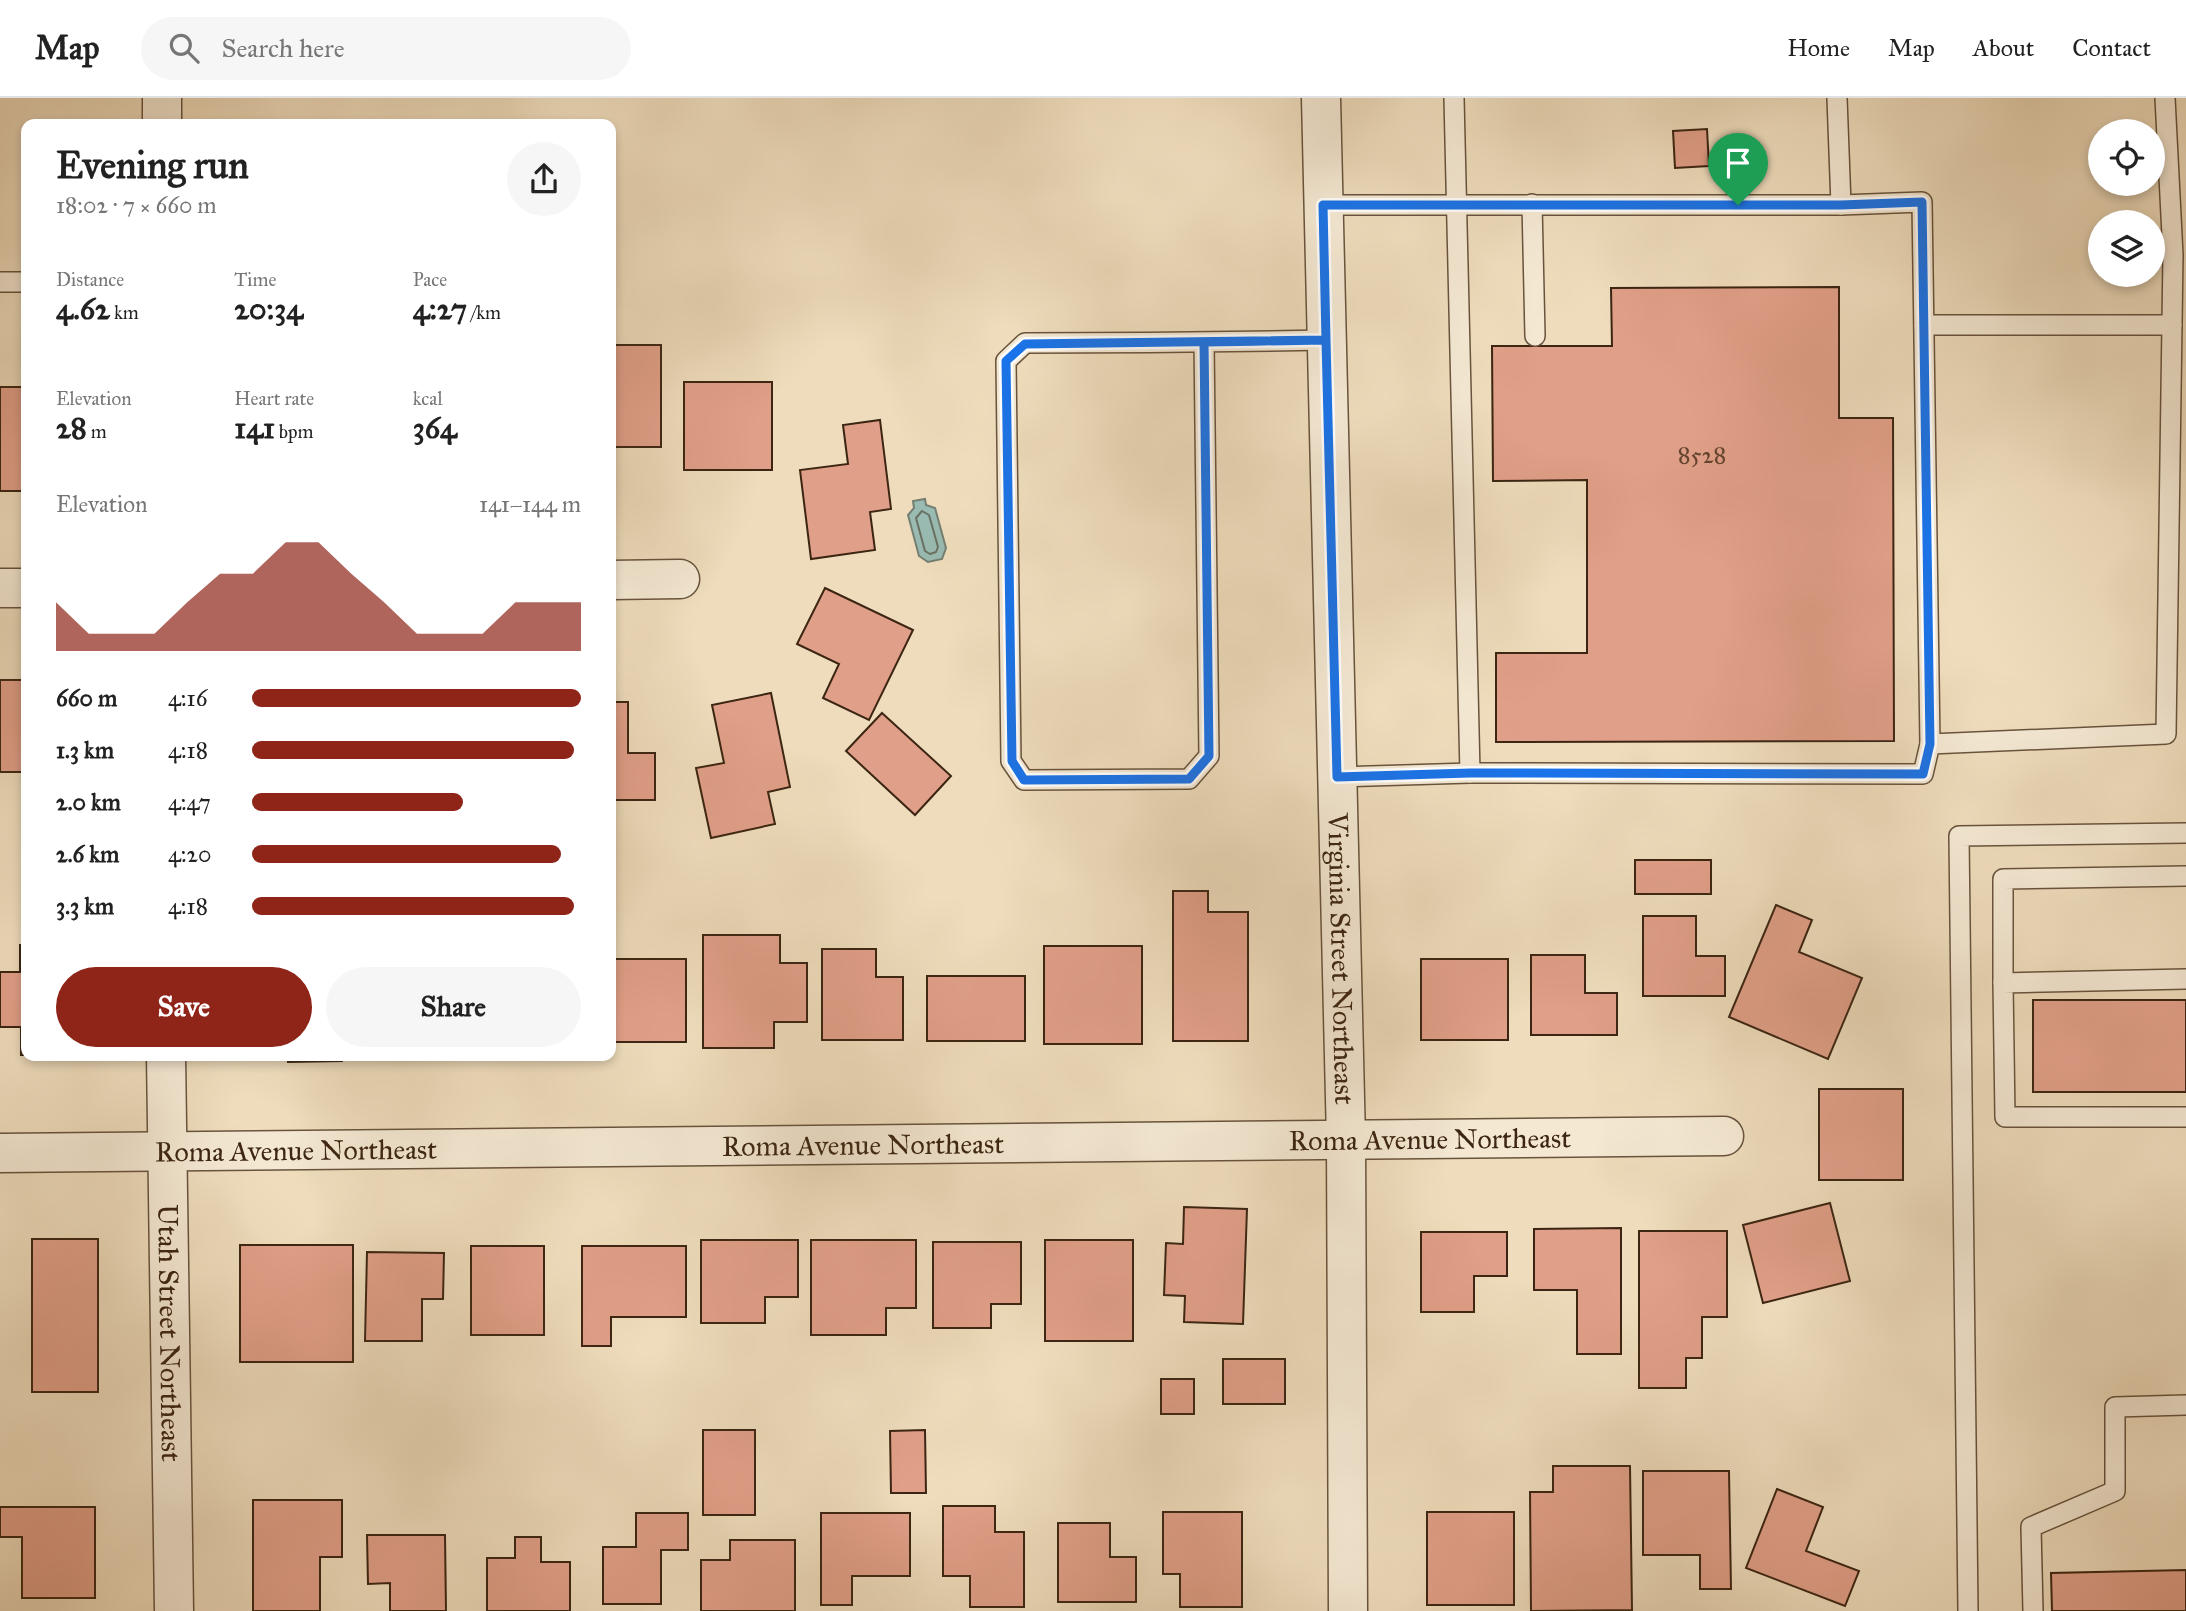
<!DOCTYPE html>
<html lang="en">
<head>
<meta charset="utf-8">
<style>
  body { margin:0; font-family:"IM FELL Great Primer",serif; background:#f6f6f6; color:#222; height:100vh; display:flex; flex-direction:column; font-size:26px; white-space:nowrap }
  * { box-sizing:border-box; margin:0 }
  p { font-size:23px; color:#767676 }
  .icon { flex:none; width:38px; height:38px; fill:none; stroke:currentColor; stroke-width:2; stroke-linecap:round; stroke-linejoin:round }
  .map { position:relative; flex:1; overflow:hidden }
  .drawer { position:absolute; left:21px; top:21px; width:595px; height:942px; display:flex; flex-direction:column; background:#fff; border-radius:14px; box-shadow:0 4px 10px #0003 }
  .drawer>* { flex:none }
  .tools { position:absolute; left:2088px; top:21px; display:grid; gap:14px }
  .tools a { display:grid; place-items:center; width:77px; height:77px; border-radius:50%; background:#fff; box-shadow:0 4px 10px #0003; font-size:35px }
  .pin { position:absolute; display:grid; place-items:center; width:60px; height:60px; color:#fff; margin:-72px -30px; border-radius:50% 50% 50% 0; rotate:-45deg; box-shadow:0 0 7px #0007 }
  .pin .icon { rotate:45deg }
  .round { display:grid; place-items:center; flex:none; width:74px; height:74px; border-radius:37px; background:#f6f6f6 }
  .summary { display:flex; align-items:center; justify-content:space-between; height:119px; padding:0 35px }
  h1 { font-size:38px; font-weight:800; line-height:52px }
  .figures { display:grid; grid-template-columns:repeat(3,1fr); gap:10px; height:119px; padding:7px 35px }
  .figures div { display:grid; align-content:center }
  .figures b { font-size:30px; font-weight:800 }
  .figures small { font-size:19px; font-weight:400 }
  .figures p { font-size:19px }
  .chart { height:196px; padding:14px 35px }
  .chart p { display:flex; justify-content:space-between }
  .chart svg { width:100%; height:126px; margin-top:7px; fill:#8f2418; opacity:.7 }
  .button { display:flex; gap:14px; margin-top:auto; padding:14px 35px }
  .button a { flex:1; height:80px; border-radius:42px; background:#8f2418; color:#fff; font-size:28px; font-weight:800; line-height:80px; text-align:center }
  .button a+a { background:#f6f6f6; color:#222 }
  ul { padding:0 35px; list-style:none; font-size:23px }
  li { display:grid; grid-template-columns:112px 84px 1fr; align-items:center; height:52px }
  li i { height:18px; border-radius:9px; background:#8f2418 }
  header { display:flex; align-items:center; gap:42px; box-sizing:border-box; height:98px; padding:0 35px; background:#fff; border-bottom:2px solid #e0e0e0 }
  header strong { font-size:33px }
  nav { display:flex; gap:38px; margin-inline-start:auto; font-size:24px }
  .search { width:490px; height:63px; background:#f6f6f6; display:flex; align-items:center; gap:18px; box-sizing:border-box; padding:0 24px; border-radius:38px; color:#767676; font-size:26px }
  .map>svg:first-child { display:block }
  .water { fill:#99bbb2; stroke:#747f72; stroke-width:2 }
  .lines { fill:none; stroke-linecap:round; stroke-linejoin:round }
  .shore { stroke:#6a7062; stroke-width:2 }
  .building { fill:#e09f88; stroke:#3c2512; stroke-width:2 }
  .service-casing { stroke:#68533c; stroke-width:22 }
  .minor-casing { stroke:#68533c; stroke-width:41 }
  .service { stroke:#f4e8d3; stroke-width:19 }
  .minor { stroke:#f4e8d3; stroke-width:38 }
  .route-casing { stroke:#fff; stroke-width:14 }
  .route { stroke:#1a73e8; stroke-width:9 }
  .labels { text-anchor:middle; stroke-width:5; stroke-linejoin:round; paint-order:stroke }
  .number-label { font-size:24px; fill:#654430 }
  .street-label { font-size:28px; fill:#3c2512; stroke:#f4e8d3 }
</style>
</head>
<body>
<header>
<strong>Map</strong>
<div class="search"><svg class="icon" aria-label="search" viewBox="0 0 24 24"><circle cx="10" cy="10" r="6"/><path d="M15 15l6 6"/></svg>Search here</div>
<nav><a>Home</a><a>Map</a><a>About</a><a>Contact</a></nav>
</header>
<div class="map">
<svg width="2186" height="1513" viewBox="0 0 2186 1513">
  <rect width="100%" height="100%" fill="#eedcbc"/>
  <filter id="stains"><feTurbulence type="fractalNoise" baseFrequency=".00286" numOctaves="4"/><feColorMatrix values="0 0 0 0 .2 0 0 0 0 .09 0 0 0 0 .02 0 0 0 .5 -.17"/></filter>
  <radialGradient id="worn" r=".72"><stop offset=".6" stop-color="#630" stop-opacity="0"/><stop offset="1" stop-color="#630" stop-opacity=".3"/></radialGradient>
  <path class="water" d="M925,401L926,407L935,410L946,450L942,461L928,464L919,458L908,417L914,410L913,403Z"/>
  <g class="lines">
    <path class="shore" d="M922,413L929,417L938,449L936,454L930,456L925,453L916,420Z"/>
  </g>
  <g class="building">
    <path d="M1707,31L1709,68L1675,70L1673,33Z"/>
    <path d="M1839,189V320H1893L1894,643L1496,644V555H1587V382L1493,383L1492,248H1612L1611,190Z"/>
    <rect x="611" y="247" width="50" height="102"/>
    <rect x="684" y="284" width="88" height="88"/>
    <rect x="0" y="289" width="26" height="104"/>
    <path d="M880,322L891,411L870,414L875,452L811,461L800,372L848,366L843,327Z"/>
    <path d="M825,490L913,532L869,622L823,600L839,566L797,546Z"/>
    <rect x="0" y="582" width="26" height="92"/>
    <path d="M771,595L790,689L768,694L775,726L711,740L696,670L724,665L712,607Z"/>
    <path d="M611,604H628V655H655V702H611Z"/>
    <path d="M882,615L951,678L915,717L846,653Z"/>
    <rect x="1635" y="762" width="76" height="34"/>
    <path d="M1173,793H1208V814H1248V943H1173Z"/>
    <path d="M1776,807L1812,822L1799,854L1862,880L1828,961L1729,919Z"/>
    <path d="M1643,818H1696V858H1725V898H1643Z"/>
    <path d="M703,837H780V865H807V924H774V950H703Z"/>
    <path d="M20,847H26V957H75H21V929H0V874H20Z"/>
    <rect x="1044" y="848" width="98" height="98"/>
    <path d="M822,851H876V879H903V942H822Z"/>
    <path d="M1531,857H1585V895H1617V937H1531Z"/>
    <rect x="611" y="861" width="75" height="83"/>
    <rect x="1421" y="861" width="87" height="81"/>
    <rect x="927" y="878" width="98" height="65"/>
    <rect x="2033" y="902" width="153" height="92"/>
    <path d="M288,957H342V963L288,964Z"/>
    <rect x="1819" y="991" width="84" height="91"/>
    <path d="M1830,1105L1850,1183L1763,1205L1743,1127Z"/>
    <path d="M1184,1109L1247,1111L1243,1226L1184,1224L1185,1198L1164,1197L1166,1145L1183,1146Z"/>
    <path d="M1621,1130V1256H1577V1192H1534V1131Z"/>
    <path d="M1639,1133H1727V1219H1702V1260H1686V1290H1639Z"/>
    <path d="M1421,1134H1507V1178H1474V1214H1421Z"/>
    <rect x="32" y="1141" width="66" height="153"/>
    <path d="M701,1142H798V1199H765V1225H701Z"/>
    <path d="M811,1142H916V1210H886V1237H811Z"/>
    <rect x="1045" y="1142" width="88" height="101"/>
    <path d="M933,1144H1021V1206H991V1230H933Z"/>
    <rect x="240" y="1147" width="113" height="117"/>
    <rect x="471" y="1148" width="73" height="89"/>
    <path d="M582,1148H686V1219H611V1248H582Z"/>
    <path d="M367,1154L444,1155L443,1201H422V1243H365Z"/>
    <rect x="1223" y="1261" width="62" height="45"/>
    <rect x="1161" y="1281" width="33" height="35"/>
    <rect x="703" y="1332" width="52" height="85"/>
    <path d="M925,1332L926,1395H891L890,1333Z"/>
    <path d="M1553,1368H1630L1632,1512L1531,1513L1530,1394H1553Z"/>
    <path d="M1643,1373H1729L1731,1491H1700V1457H1643Z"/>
    <path d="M1777,1391L1823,1409L1806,1453L1859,1473L1845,1508L1746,1470Z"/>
    <path d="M253,1402H342V1459H320V1513H253Z"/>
    <path d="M943,1408H995V1434H1024V1509H970V1478H943Z"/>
    <path d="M0,1409H95V1500H22V1439H0Z"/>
    <path d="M1163,1414H1242V1509H1180V1476H1163Z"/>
    <rect x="1427" y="1414" width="87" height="93"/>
    <path d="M636,1415H688V1452H661V1506H603V1449H636Z"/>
    <path d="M821,1415H910V1478H852V1507H821Z"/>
    <path d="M1058,1425H1110V1459H1136V1504H1058Z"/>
    <path d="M367,1437H445L446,1513H390V1485L368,1486Z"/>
    <path d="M515,1439H541V1464H570V1513H487V1460H515Z"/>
    <path d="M730,1442H795V1513H701V1462H730Z"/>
    <path d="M2186,1472V1513H2052L2051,1475Z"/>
  </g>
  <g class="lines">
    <g class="service-casing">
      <g id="service">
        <path d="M1454,0L1470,675L1923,676L1930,646L2166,636L2173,157L2165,0"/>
        <path d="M1837,0L1841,107"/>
        <path d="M1532,106L1535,238"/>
        <path d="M1323,107H1841L1922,104L1930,646"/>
        <path d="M0,184H26"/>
        <path d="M1924,227H2172"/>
        <path d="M1204,244L1209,658L1189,681L1024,682L1011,663L1006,263L1025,245C1125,245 1226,244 1327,242"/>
        <path d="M1337,679L1470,675"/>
        <path d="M2186,881L2003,885L2005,1019H2186"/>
        <path d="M2003,885V781L2186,778"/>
        <path d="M1968,1513L1959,738L2186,735"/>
        <path d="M2033,1513L2031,1429L2115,1393V1309L2186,1307"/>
      </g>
    </g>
    <g class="minor-casing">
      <g id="minor">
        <path d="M162,0V26"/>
        <path id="s1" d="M1321,0L1346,1042L1348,1513"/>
        <path d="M611,482L680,481"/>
        <path d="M0,490H26"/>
        <path id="s2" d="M166,957L174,1513"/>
        <path id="s3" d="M0,1055L1724,1038"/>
      </g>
    </g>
    <use href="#service" class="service"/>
    <use href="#minor" class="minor"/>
  </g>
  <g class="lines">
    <g class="route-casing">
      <path id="route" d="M1738,107H1323L1326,242L1025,246L1006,263L1012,663L1024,682L1189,681L1209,658L1204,244L1326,242L1337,679L1470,675L1923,676L1930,646L1922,104L1841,107H1738"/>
    </g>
    <use href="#route" class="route"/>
  </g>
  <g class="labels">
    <g class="number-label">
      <text x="1702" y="365">8528</text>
    </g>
    <g class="street-label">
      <text dy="10" stroke="none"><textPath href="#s1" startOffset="861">Virginia Street Northeast</textPath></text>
      <text dy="10" stroke="none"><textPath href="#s3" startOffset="1430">Roma Avenue Northeast</textPath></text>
      <text dy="10" stroke="none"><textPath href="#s3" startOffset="863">Roma Avenue Northeast</textPath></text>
      <text dy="10" stroke="none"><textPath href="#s3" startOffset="296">Roma Avenue Northeast</textPath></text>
      <text dy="10" stroke="none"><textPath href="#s2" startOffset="278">Utah Street Northeast</textPath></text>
    </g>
  </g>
  <rect width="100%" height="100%" filter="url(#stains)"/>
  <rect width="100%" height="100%" fill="url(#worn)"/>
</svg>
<div class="tools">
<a><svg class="icon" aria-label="locate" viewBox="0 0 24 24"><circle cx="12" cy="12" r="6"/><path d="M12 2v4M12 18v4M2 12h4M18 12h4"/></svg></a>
<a><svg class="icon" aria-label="layers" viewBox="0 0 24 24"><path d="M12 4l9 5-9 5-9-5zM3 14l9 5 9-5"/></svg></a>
</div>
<div class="pin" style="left:1738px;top:107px;background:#1e9e55"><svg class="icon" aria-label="arrive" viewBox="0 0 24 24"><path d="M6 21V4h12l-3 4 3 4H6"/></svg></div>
<section class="drawer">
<div class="summary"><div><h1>Evening run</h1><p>18:02 · 7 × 660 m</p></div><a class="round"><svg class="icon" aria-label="share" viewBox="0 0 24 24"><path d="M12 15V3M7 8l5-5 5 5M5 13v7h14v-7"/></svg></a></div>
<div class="figures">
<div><p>Distance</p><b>4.62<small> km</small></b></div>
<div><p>Time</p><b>20:34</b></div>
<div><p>Pace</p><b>4:27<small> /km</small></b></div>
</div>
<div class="figures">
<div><p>Elevation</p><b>28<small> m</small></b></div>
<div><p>Heart rate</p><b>141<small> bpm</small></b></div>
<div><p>kcal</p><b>364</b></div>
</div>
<div class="chart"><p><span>Elevation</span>141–144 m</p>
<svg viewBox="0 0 160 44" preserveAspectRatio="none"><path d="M0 44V27L10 38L20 38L30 38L40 27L50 17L60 17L70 6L80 6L90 17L100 27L110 38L120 38L130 38L140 27L150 27L160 27V44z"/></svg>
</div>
<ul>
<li><b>660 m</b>4:16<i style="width:100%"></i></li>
<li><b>1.3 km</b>4:18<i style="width:98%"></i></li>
<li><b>2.0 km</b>4:47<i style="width:64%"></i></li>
<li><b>2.6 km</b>4:20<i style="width:94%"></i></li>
<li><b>3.3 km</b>4:18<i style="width:98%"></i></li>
</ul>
<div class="button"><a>Save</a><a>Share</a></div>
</section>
</div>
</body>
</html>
